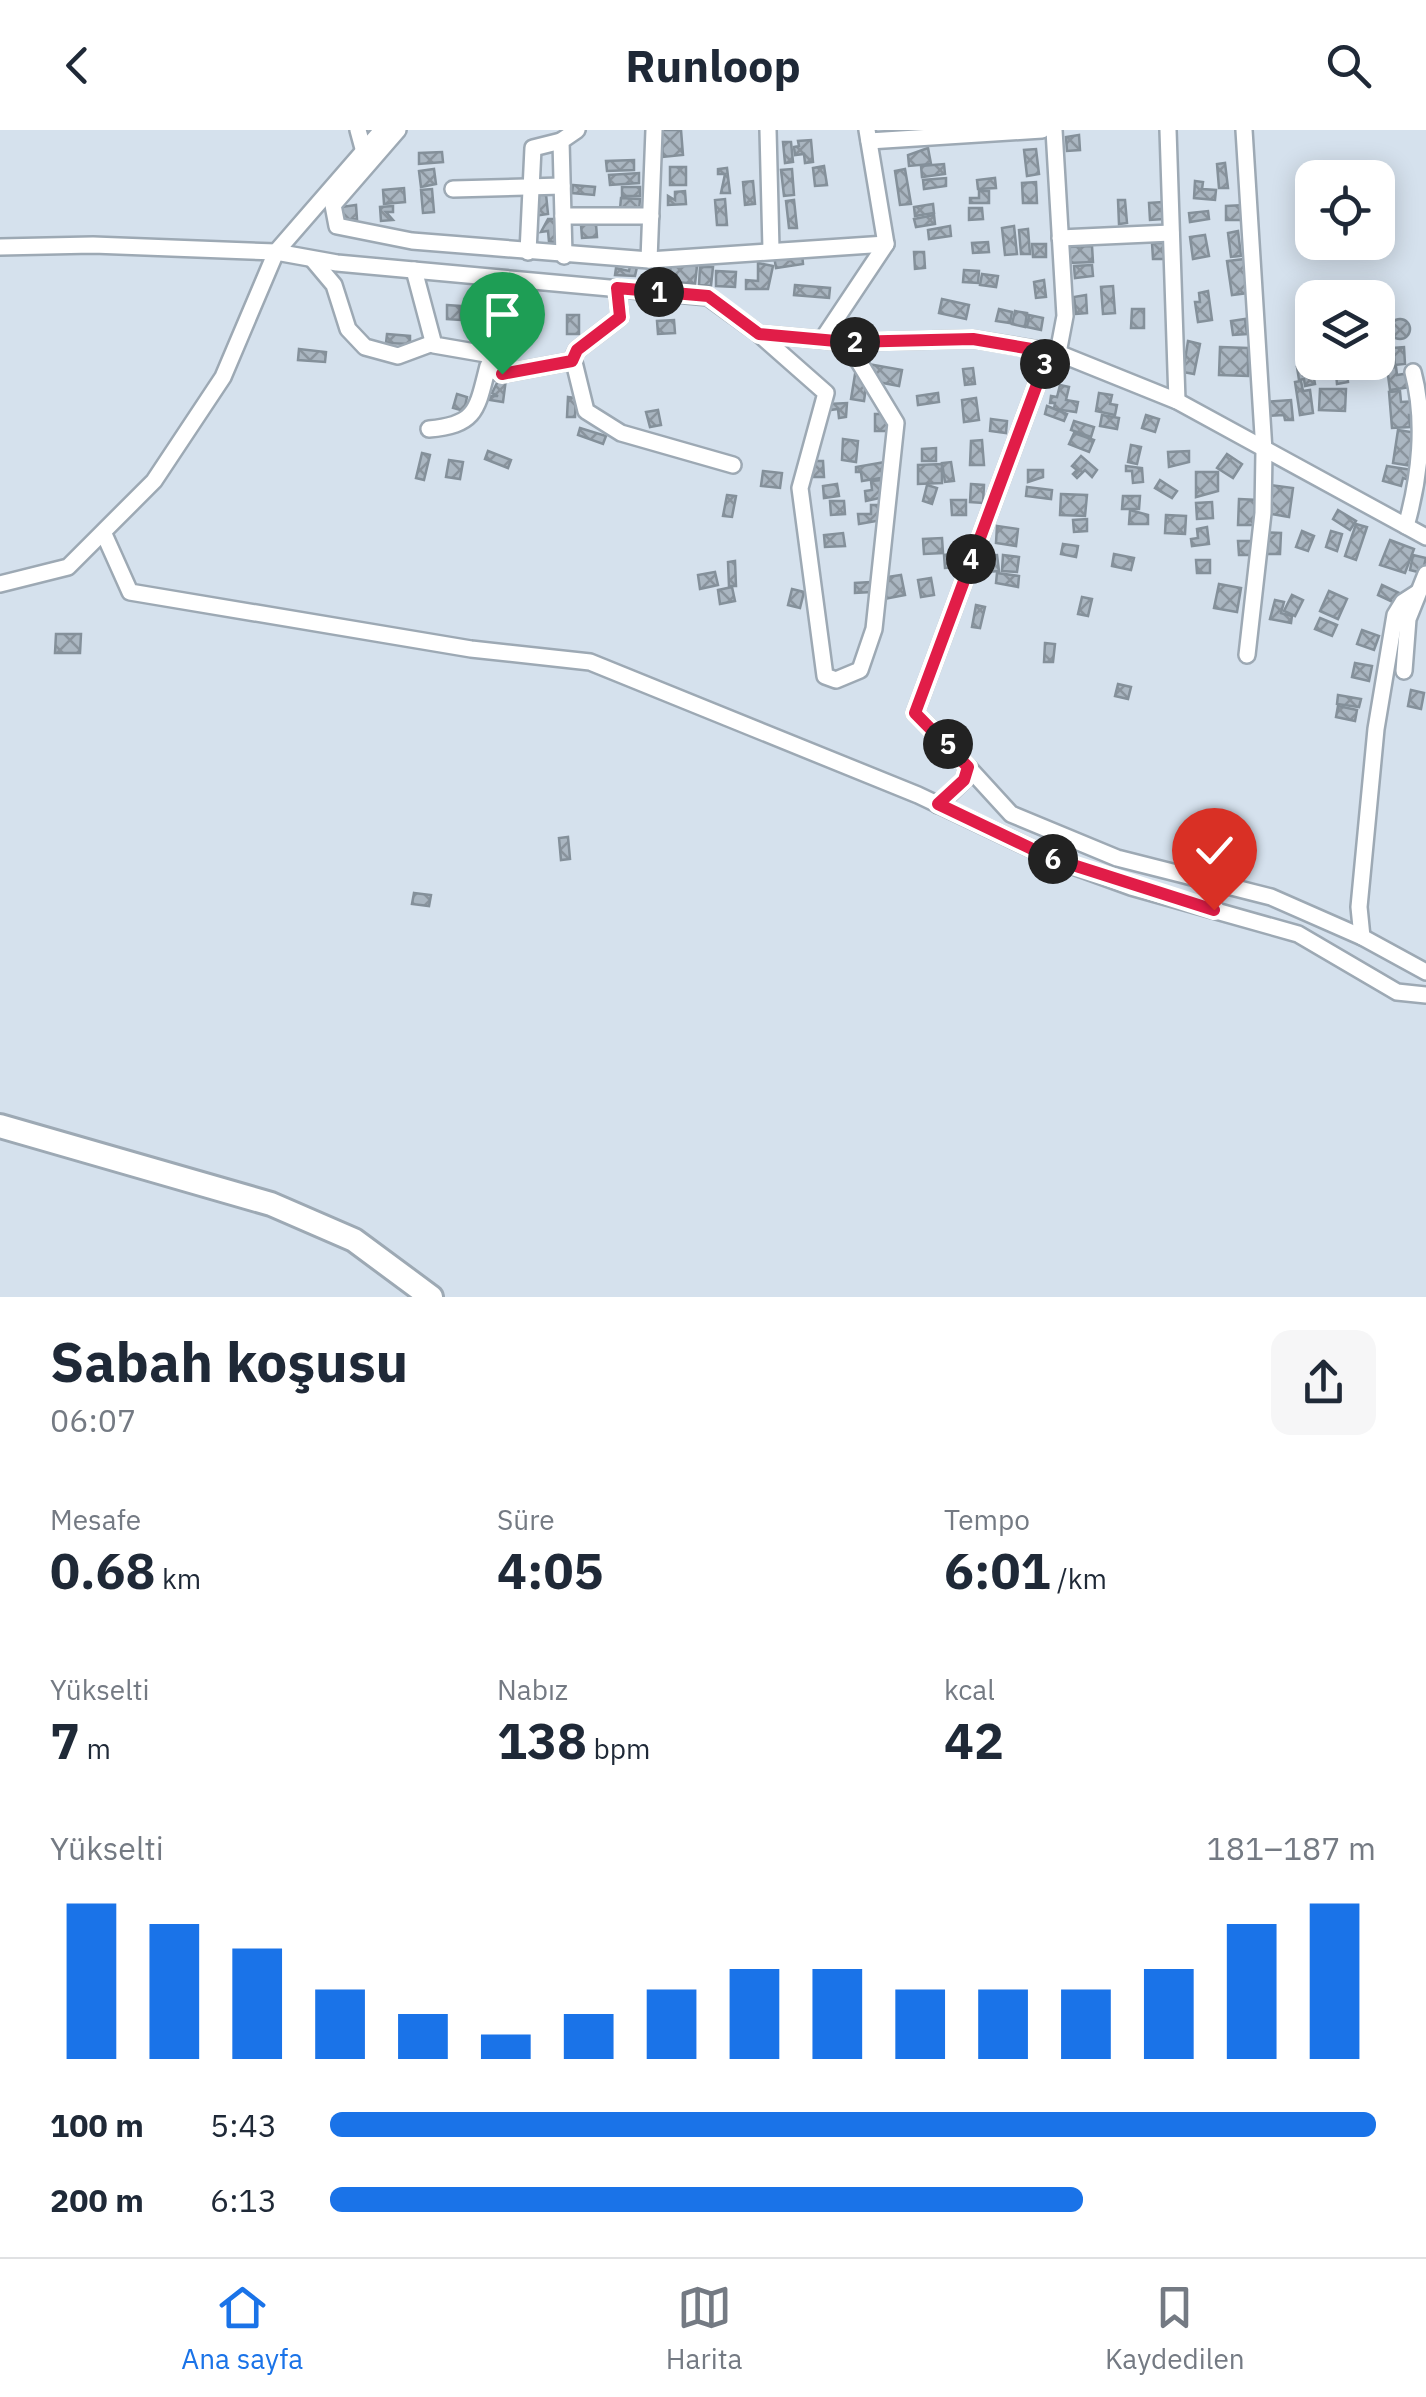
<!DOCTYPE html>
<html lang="tr">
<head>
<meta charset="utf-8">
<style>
  body { margin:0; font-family:"IBM Plex Sans",sans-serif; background:#f6f6f7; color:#1f2937; height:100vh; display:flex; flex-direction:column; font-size:38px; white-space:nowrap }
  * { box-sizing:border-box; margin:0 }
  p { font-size:32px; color:#747a83 }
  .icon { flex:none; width:55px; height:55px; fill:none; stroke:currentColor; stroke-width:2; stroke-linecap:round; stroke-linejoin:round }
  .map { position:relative; height:1167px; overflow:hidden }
  .side { display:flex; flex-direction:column; background:#fff; flex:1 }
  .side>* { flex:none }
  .buttons { position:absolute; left:1295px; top:30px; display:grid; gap:20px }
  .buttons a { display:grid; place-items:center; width:100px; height:100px; border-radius:20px; background:#fff; box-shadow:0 5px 25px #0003; font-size:50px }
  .pin { position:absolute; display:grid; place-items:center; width:85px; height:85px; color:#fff; margin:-102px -42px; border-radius:50% 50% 50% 0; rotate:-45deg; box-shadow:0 0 10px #0007 }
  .pin .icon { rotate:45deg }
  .km { position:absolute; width:50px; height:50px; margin:-25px; border-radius:50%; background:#222; color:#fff; font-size:28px; line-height:50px; text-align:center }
  .round { display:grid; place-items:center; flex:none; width:105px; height:105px; border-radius:20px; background:#f6f6f7 }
  .summary { display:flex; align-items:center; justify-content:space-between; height:170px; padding:0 50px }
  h1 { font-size:55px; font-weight:800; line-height:75px }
  .stats { display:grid; grid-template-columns:repeat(3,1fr); gap:15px; height:170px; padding:10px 50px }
  .stats div { display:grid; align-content:center }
  .stats b { font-size:50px; font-weight:800 }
  .stats small { font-size:28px; font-weight:400 }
  .stats p { font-size:28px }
  .chart { height:280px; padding:20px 50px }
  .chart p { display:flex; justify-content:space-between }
  .chart svg { width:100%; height:180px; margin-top:10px; stroke:#1a73e8; stroke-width:6 }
  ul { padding:0 50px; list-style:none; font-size:32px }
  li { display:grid; grid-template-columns:160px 120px 1fr; align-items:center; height:75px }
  li i { height:25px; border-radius:12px; background:#1a73e8 }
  header { display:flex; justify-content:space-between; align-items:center; height:130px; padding:0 50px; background:#fff; font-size:45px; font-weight:800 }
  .dock { display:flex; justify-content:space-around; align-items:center; height:140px; border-top:2px solid #e0e1e3; background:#fff; font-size:28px; color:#747a83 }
  .dock a { display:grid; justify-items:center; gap:5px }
  .dock .on { color:#1a73e8 }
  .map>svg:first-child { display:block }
  .building { fill:url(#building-cross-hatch); stroke:#84909a; stroke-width:2.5 }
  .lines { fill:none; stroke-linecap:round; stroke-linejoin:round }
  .street-casing { stroke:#9da9b4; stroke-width:20 }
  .secondary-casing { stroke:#9da9b4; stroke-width:28 }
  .street { stroke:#fff; stroke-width:15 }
  .secondary { stroke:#fff; stroke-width:22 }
  .route-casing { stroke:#fff; stroke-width:20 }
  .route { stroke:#e11d48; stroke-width:12 }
</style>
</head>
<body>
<header><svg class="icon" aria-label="back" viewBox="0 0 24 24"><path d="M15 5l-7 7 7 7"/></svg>Runloop<svg class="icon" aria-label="search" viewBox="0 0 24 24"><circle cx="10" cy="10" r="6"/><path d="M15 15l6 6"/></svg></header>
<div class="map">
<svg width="1426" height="1167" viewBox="0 0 1426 1167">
  <defs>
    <pattern id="building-cross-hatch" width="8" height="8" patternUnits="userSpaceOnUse" patternTransform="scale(2.5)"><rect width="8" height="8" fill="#aab6c1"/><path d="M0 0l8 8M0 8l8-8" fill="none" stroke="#8a949d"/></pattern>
  </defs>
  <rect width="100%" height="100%" fill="#d5e1ed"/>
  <g class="building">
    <path d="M661,0H681L683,25L663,27Z"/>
    <path d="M1079,5L1080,20L1067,21L1066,7Z"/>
    <path d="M811,10L813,32L805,33L804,24L795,25L794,17L799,16L798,11Z"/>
    <path d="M783,12H791L793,32L785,33Z"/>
    <path d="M928,18L931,34L909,36L908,25Z"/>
    <path d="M1036,19L1039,44L1027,46L1024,20Z"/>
    <path d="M442,22L443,32L419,34V23Z"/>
    <path d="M634,30V40L607,41L606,31Z"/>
    <path d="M1225,33L1228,58H1219L1217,34Z"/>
    <path d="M944,34L945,44L922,47L921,36Z"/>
    <path d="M824,36L827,55L815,56L813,38Z"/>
    <rect x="670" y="37" width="16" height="18"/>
    <path d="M727,38L730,63H721L725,44H718V39Z"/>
    <path d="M434,39L436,54L421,57L419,41Z"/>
    <path d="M792,39L794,65L784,66L781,40Z"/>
    <path d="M905,39L911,74L900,75L895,41Z"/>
    <path d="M639,43V53L610,55L609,45Z"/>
    <path d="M946,48V56L924,59L923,50Z"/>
    <path d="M995,48L996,58L978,59L977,50Z"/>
    <path d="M753,51L755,74L745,75L743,52Z"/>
    <path d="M1195,51L1203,52L1202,59L1216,60L1215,70L1194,68Z"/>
    <path d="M1036,52L1037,73H1023L1022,53Z"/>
    <path d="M573,55L595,57L594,65L572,63Z"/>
    <rect x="622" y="57" width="18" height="9"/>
    <path d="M404,58L405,72L384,74L383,60Z"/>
    <path d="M432,59L434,82L423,83L421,60Z"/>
    <path d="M685,61L686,74L668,75V66L675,70V62Z"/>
    <path d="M979,61H989V73H970V68H979Z"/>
    <path d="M546,64L548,84L533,86L532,78H539L538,65Z"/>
    <path d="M621,68L640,69L639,80L620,79Z"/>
    <path d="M725,69L727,95H717L715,70Z"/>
    <path d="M794,70L797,98H789L786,71Z"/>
    <path d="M1118,70H1125L1127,93L1119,94Z"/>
    <path d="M1162,72L1163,89L1150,90L1149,73Z"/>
    <path d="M933,74L934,83L915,86L914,77Z"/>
    <path d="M356,75L357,89L342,90L341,77Z"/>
    <path d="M1244,75V90H1226V76Z"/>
    <path d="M393,76V82H386L393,90L381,91L380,77Z"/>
    <path d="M969,78H982L983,89L969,90Z"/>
    <path d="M1208,81L1209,89L1190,92L1189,83Z"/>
    <path d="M934,85L935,94L916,97L914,89Z"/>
    <path d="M548,89H554L555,112H549L548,101L541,102Z"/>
    <path d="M596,94L597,107L582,108L581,95Z"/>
    <path d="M950,96L951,106L929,109L928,100Z"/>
    <path d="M1014,96L1017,124L1005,125L1002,98Z"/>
    <path d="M1028,99L1030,124H1021L1019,100Z"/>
    <path d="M1238,101L1241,126L1231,127L1228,103Z"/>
    <path d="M1205,105L1209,126L1193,129L1190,107Z"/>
    <path d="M988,112L989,122L973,123L972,113Z"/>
    <path d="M1152,113H1164L1165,129H1153Z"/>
    <path d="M1032,114H1046V127H1033Z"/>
    <path d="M1092,116L1093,132L1068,133V117Z"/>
    <path d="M914,122H924L925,138L915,139Z"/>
    <path d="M802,123L803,134L776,138L774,126Z"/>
    <path d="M1245,129L1249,163L1232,165L1227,131Z"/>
    <path d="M671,133L697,136L695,154L669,151Z"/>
    <path d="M758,133L773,136L768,159H746V150L758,151Z"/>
    <path d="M1092,135L1093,146L1075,148L1074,136Z"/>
    <path d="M630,136L637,137L635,146L615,145L616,138L629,141Z"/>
    <path d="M654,136L668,138L666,153L652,150Z"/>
    <path d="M700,137H713L711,156L699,155Z"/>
    <path d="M964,140L979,141L978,153L963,152Z"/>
    <path d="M716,141L736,142L735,157L716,156Z"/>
    <path d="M982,144L998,146L996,157L980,155Z"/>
    <path d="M1044,150L1046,167L1036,168L1034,152Z"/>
    <path d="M795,155L830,158L829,168L794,165Z"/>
    <path d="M1113,156L1115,183L1103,184L1101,157Z"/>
    <path d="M1208,161L1212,190L1198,192L1195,172H1200L1199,163Z"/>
    <path d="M1086,165L1087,183L1076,184L1074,167Z"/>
    <path d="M942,169L969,175L966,189L939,183Z"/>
    <path d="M447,175L460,176V190L447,189Z"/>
    <path d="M999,179L1012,182L1010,193L996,191Z"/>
    <path d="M1132,179H1144V198H1131Z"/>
    <path d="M1015,181L1027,183L1025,197L1012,194Z"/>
    <rect x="567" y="185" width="12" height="19"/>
    <path d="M1029,185L1043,188L1041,200L1027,197Z"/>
    <path d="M1245,189L1247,204L1233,205L1231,191Z"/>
    <circle cx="1400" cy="199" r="10"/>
    <path d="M674,190L675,203L658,204L657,191Z"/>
    <path d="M522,193L523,202L498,203V194Z"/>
    <path d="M387,204L410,206V214L386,213Z"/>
    <path d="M1188,211L1200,214L1194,244L1183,242Z"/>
    <path d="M1220,217L1248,218V246L1219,245Z"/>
    <path d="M1404,217L1405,234L1395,235L1393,218Z"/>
    <path d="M299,219L326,222L325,232L298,230Z"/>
    <path d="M857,232L902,240L899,256L867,250L864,271L851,269Z"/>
    <path d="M1335,232H1346L1348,252L1337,254Z"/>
    <path d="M1301,236L1303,245L1313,243L1315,254L1305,256L1304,249L1299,250L1297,237Z"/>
    <path d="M1396,237L1397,245L1410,243L1411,257L1390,260L1387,238Z"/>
    <path d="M973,238L975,254L965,255L963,239Z"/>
    <path d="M499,249H506L503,272L490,270L491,266H498L492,263Z"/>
    <path d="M1301,251L1303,261L1310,260L1313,283L1300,285L1295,252Z"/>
    <path d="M1060,255L1069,257L1066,270L1078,272L1076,282L1054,279L1055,273H1050L1051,266L1057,267Z"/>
    <path d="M1320,259H1346L1345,281L1319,280Z"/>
    <path d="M1400,261L1401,272L1419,271L1420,285H1409L1410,297L1392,298L1389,262Z"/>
    <path d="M938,263L939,272L918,275L917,266Z"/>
    <path d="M1099,263L1112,265L1110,274L1117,275L1115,285L1096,281Z"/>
    <path d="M457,264L467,267L464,281L453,278Z"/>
    <path d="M568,267L576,268L575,287H567Z"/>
    <path d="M976,268L979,290L964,292L962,270Z"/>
    <path d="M1291,270L1293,290H1285L1284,285L1264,286L1263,272Z"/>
    <path d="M847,273L846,287L839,288L838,279L830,280L829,274Z"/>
    <path d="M1047,276L1067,284L1064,291L1045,284Z"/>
    <path d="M658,280L661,295L650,297L646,282Z"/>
    <rect x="875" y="284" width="13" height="17"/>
    <path d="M1102,285L1119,288L1117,299L1100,296Z"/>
    <path d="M1146,285L1159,289L1155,302L1142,298Z"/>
    <path d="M991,289L1007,291L1006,303L990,301Z"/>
    <path d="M1074,291L1094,297L1091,307L1071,300Z"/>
    <path d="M580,298L606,306L603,314L578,305Z"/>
    <path d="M1398,300L1417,303L1412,336L1393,333Z"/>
    <path d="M1074,303L1094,310L1089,322L1069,314Z"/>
    <path d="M843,309L858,311L856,332L842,330Z"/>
    <path d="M982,310L984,335H970L971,311Z"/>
    <path d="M1131,315L1141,317L1137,334L1128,332Z"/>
    <path d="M936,318V331H922V319Z"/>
    <path d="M488,321L511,330L508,338L485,329Z"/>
    <path d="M1189,321V332L1169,337L1168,322Z"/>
    <path d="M422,323L430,325L424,350L416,348Z"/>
    <path d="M1227,324L1242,334L1233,348L1217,338Z"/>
    <path d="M1081,326L1097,340L1092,347L1085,340L1077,348L1073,344L1077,340L1072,336Z"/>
    <path d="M449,330L463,332L460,349L446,347Z"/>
    <path d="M810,331H823L824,347H811Z"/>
    <path d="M885,332L887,347L862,351L861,342H856V337Z"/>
    <path d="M951,332L954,351L945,352L942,333Z"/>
    <path d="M942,334V353L918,354V335Z"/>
    <path d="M1126,336L1142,338L1143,352L1133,353L1132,341H1126Z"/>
    <path d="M1387,336L1412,340L1409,350L1403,348L1401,356L1383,351Z"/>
    <path d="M1028,340H1043V347L1028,352Z"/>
    <path d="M763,341L782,343L780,358L761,356Z"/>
    <path d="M1196,342H1218V361L1196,367Z"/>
    <path d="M882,350L884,367L866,371L865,361L872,360L871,351Z"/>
    <path d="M1160,350L1177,361L1172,368L1155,358Z"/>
    <path d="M837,354L839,366L824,368L823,356Z"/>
    <path d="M971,354L984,355L983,373L970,372Z"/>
    <path d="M927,355L937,358L932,374L923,371Z"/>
    <path d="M1270,355L1293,358L1289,387L1266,383Z"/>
    <path d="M1027,357L1052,360L1051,369L1026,366Z"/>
    <path d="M1061,364L1087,365L1085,386L1060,385Z"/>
    <path d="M727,365L736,366L732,387L723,386Z"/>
    <path d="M1123,366H1140L1139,379H1122Z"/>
    <path d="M1239,369L1258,370V395H1238Z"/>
    <path d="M951,370H966V385H952Z"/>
    <path d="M830,371H844L845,384L831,385Z"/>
    <path d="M1212,372L1213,388L1197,389L1196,373Z"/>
    <path d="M871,375H882V390L859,394L858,384H871Z"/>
    <path d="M1130,380L1148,385V394H1129Z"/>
    <path d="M1338,380L1356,391L1350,400L1333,389Z"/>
    <path d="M1166,385L1186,386L1185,404L1165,403Z"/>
    <path d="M1087,389V401L1074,402L1073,390Z"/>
    <path d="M1356,394L1367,397L1356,430L1345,426Z"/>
    <path d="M997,396L1018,399L1016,416L996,413Z"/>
    <path d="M1207,397L1209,414L1192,416L1191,409L1198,408L1197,399Z"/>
    <path d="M1302,401L1314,406L1308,421L1296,417Z"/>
    <path d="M1331,401L1342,404L1337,421L1326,417Z"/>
    <path d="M1263,402L1281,403L1280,424H1262Z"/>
    <path d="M843,403L845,416L825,417L824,405Z"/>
    <path d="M942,408L943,423L924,424L923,409Z"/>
    <path d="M1390,410L1414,419L1405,443L1380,435Z"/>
    <path d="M1238,411H1254V425H1239Z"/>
    <path d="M1063,414L1078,416L1076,427L1061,424Z"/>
    <path d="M956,424L958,437L945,438L944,425Z"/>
    <path d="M1114,424L1134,428L1131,440L1112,436Z"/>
    <path d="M997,425L999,441L985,442L984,426Z"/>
    <path d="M1003,425L1019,427L1017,442L1002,441Z"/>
    <path d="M1413,425L1426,428L1422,443L1410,440Z"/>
    <path d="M1196,430H1210V443H1197Z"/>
    <path d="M735,431L736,456H729L728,432Z"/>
    <path d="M715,442L718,455L700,459L698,445Z"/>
    <path d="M997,443L1019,446L1018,457L996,453Z"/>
    <path d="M901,445L905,465L884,469L881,448Z"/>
    <path d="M931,448L934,465L921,467L918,450Z"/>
    <path d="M870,452L871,462L855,463V453Z"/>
    <path d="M1219,454L1241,458L1237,482L1214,478Z"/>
    <path d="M1382,455L1399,463L1395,473L1378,465Z"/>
    <path d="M732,457L735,471L720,474L718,460Z"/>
    <path d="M792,459L804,462L800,478L788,475Z"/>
    <path d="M1329,461L1347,469L1338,489L1320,481Z"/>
    <path d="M1292,465L1303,470L1295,486L1284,481Z"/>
    <path d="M1082,467L1092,469L1088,486L1078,484Z"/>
    <path d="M1275,470L1284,472L1281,483L1292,486L1291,493L1270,489Z"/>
    <path d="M976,475L985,477L980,498L972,497Z"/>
    <path d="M1320,488L1337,495L1332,506L1315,499Z"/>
    <path d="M1362,500L1379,506L1374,520L1357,514Z"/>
    <path d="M56,504H81L80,523H55Z"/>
    <path d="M1045,513L1055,514L1053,532H1044Z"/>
    <path d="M1355,533L1372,536L1369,551L1352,547Z"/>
    <path d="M1118,554L1131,557L1128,569L1115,566Z"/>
    <path d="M1411,560L1424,563L1421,579L1408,576Z"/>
    <path d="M1338,565L1361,569L1359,577L1337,574Z"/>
    <path d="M1338,576L1357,580L1355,591L1336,587Z"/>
    <path d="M568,707L570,729L561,730L559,708Z"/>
    <path d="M414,763L431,765L429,776L412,774Z"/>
  </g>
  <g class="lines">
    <g class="street-casing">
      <g id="street">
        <path d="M358,0L364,22"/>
        <path d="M398,0L333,75L337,96L412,111L649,130L886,114"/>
        <path d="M768,0L771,119"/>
        <path d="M1054,0L1065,186L1058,223"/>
        <path d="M1168,0L1177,271"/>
        <path d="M1244,0L1264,321L1263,383L1247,525"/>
        <path d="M869,11L1042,0"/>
        <path d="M453,59L562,56"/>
        <path d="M563,86H651"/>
        <path d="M1060,108L1171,103"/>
        <path d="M0,117L93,115L276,122L337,133L708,167L759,204L847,212L973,209L1058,223L1177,271L1426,407"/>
        <path d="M528,122L533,18L561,11"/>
        <path d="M564,126L561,11L577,0"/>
        <path d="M313,130L334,155L348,199L365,217L398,226L433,213"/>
        <path d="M649,130L654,0"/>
        <path d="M414,140L434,215L486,224"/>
        <path d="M482,147C484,164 488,235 493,241L502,244L572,231"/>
        <path d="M617,158L620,187L577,220L573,228L586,281L621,303L733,335"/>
        <path d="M759,204L826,263L800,358L825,546L836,550L860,540L874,499L896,293L847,212"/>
        <path d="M822,210L886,114L867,0"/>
        <path d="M429,299C477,295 477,279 488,236"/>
        <path d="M1406,396C1420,347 1426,291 1413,242"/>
        <path d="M104,404L130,462L471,519L590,532L918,665L1051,728L1131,757L1298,804L1397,862L1426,865"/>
        <path d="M0,454L68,437L154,351L223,247L276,122L382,0"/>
        <path d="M1404,541L1408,489L1426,444"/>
        <path d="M968,637L1011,684L1117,728L1271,767L1362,807L1426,842"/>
        <path d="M938,675L964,650L968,637L915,583L1049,222"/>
        <path d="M1362,807L1359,777L1376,599L1395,485L1403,472L1417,463"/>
      </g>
    </g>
    <g class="secondary-casing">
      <path id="secondary" d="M0,996L271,1074L354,1110L431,1167"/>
    </g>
    <use href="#street" class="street"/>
    <use href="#secondary" class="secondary"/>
  </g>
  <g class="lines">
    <g class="route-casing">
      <path id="route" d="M502,244L572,231L577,220L620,187L617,158L708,166L759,204L847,212L973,209L1049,222L915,583L968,637L964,650L938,674L1051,728L1214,780"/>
    </g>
    <use href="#route" class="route"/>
  </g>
</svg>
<div class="buttons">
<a><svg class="icon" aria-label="locate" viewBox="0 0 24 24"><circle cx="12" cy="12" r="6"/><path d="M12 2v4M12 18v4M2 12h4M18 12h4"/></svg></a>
<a><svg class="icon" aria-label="layers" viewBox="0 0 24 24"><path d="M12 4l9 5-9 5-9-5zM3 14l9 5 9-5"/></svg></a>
</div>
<div class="pin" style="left:502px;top:244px;background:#1e9e55"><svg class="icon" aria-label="arrive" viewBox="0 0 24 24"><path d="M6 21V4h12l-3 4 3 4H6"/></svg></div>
<div class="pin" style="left:1214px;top:780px;background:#d93025"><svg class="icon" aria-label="check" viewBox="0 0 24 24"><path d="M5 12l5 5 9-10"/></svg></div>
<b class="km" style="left:659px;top:162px">1</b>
<b class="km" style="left:855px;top:212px">2</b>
<b class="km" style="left:1045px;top:234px">3</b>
<b class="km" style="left:971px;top:429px">4</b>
<b class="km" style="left:948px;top:614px">5</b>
<b class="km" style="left:1053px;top:729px">6</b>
</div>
<section class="side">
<div class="summary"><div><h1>Sabah koşusu</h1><p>06:07</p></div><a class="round"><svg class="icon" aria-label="share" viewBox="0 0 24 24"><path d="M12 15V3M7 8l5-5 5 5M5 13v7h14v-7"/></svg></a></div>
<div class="stats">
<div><p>Mesafe</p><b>0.68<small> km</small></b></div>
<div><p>Süre</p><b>4:05</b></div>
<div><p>Tempo</p><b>6:01<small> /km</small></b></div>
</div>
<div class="stats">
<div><p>Yükselti</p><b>7<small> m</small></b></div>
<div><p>Nabız</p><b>138<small> bpm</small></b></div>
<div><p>kcal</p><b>42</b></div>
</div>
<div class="chart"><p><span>Yükselti</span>181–187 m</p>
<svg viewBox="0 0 160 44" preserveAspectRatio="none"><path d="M5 44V6M15 44V11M25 44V17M35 44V27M45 44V33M55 44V38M65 44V33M75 44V27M85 44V22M95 44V22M105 44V27M115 44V27M125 44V27M135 44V22M145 44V11M155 44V6"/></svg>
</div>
<ul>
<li><b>100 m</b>5:43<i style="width:100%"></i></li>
<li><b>200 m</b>6:13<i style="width:72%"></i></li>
</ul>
</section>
<nav class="dock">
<a class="on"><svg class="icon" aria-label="home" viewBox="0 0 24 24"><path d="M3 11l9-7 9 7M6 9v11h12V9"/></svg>Ana sayfa</a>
<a><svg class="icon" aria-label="map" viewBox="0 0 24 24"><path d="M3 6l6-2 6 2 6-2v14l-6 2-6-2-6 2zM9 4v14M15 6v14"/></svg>Harita</a>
<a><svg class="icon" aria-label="saved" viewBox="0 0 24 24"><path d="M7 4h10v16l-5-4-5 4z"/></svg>Kaydedilen</a>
</nav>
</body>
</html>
